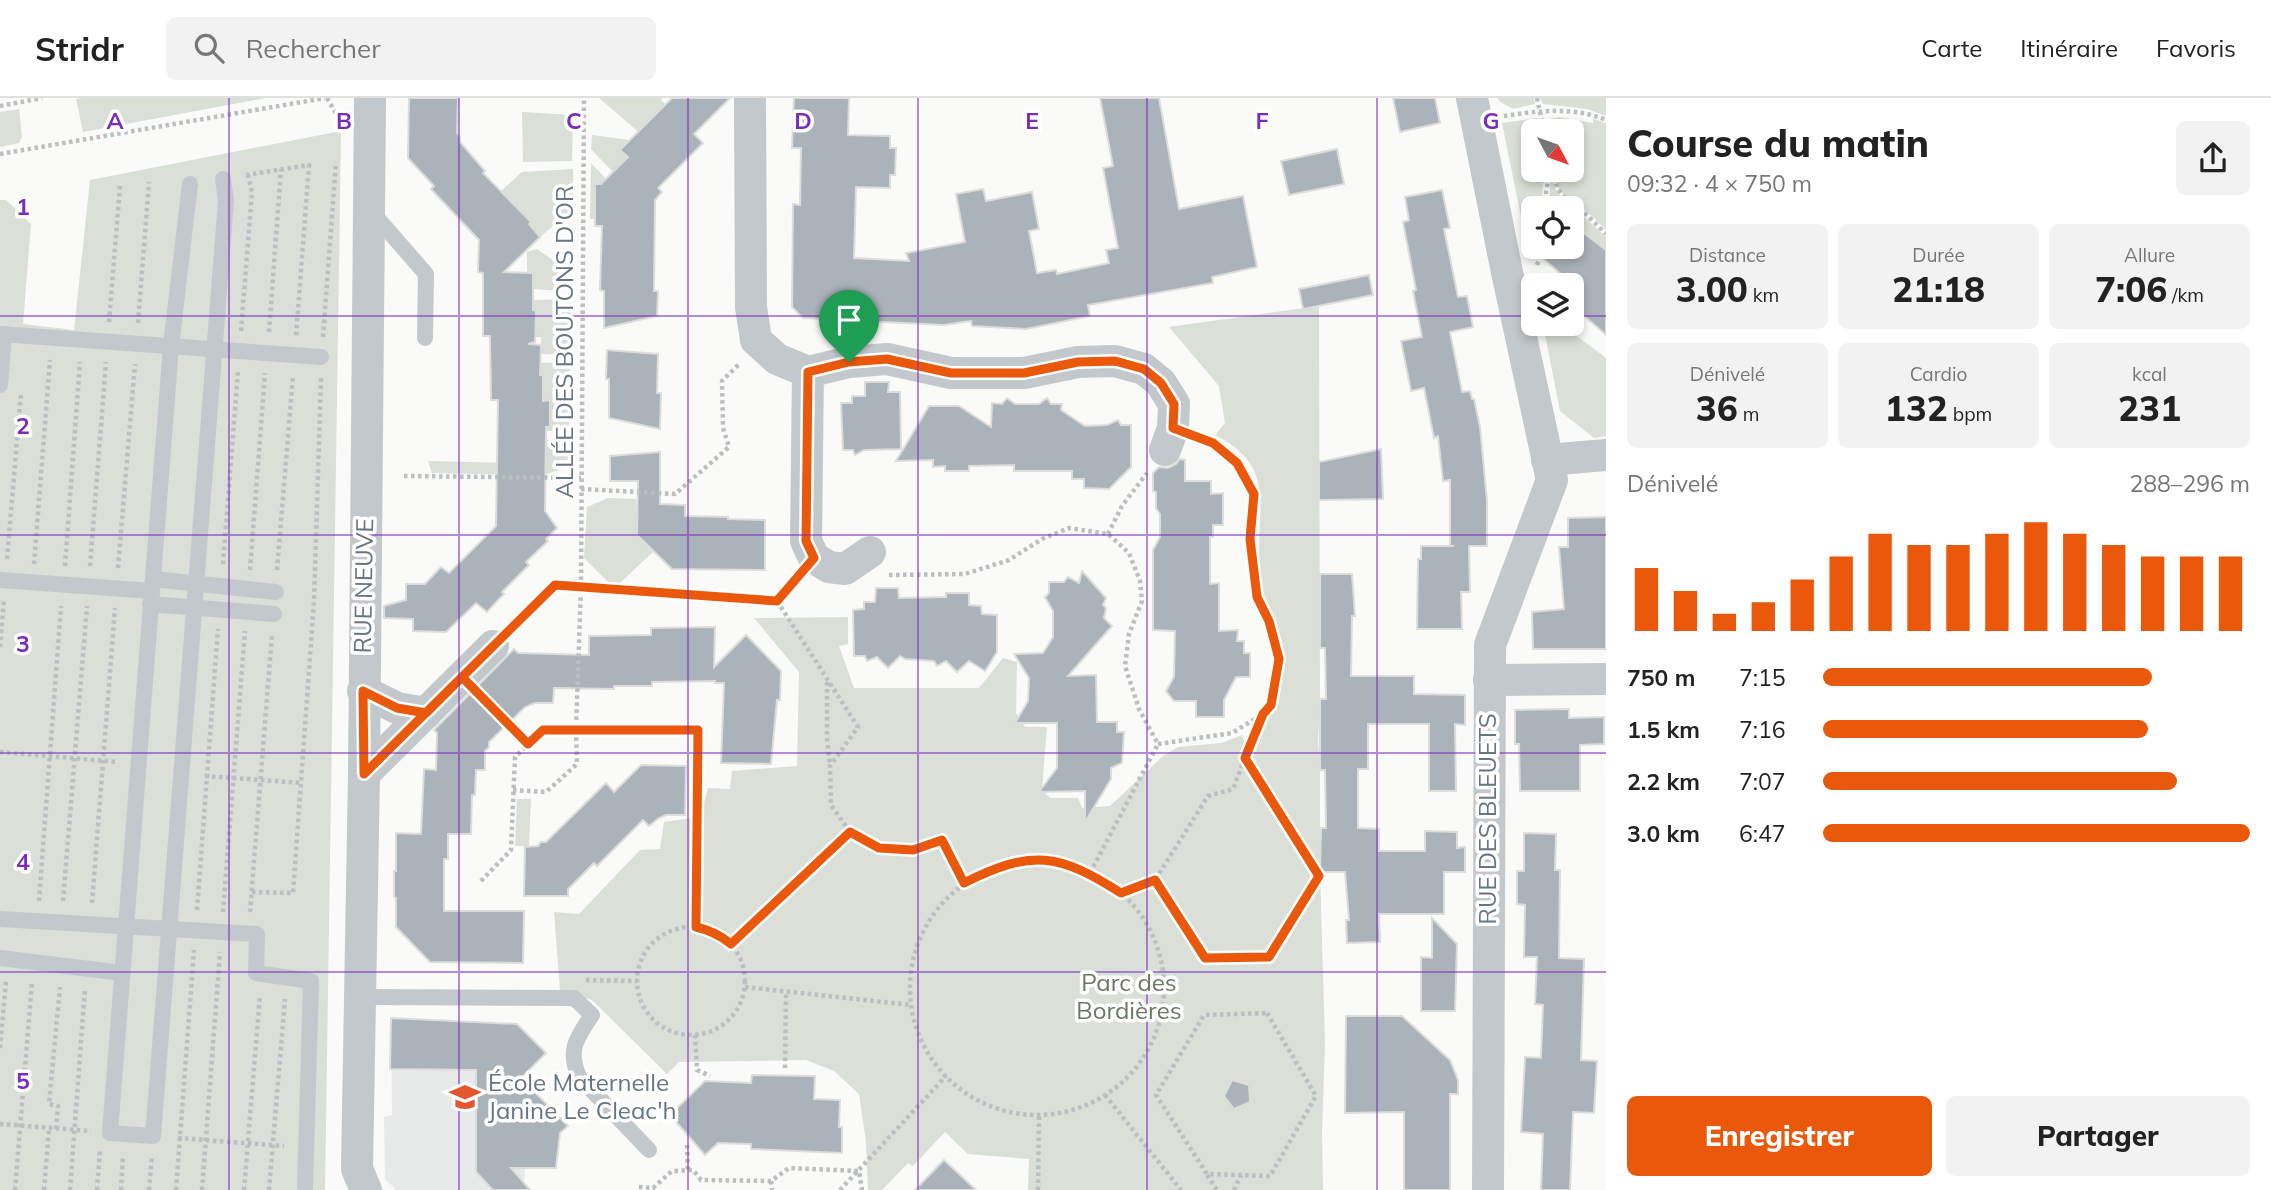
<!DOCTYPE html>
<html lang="fr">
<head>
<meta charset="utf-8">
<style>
  body { margin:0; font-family:Mulish,sans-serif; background:#f2f2f2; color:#222; height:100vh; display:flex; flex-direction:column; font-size:26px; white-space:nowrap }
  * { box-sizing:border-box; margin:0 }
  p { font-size:23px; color:#767676 }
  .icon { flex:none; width:38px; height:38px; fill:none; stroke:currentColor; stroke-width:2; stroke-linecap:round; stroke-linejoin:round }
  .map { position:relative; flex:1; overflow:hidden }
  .sheet { display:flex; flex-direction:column; background:#fff; width:665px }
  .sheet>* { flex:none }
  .needle { width:46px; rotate:131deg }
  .fabs { position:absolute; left:1521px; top:21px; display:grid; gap:14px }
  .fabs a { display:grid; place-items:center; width:63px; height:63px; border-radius:10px; background:#fff; box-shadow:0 4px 10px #0003; font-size:35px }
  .pin { position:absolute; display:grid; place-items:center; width:60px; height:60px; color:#fff; margin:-72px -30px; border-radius:50% 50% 50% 0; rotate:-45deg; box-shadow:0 0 7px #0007 }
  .pin .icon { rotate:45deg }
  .round { display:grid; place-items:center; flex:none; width:74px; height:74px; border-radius:10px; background:#f2f2f2 }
  .summary { display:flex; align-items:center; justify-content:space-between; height:119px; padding:0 21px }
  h1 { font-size:38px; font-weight:800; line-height:52px }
  .stats { display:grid; grid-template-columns:repeat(3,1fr); gap:10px; height:119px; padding:7px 21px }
  .stats div { display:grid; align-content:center; border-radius:10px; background:#f2f2f2; text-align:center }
  .stats b { font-size:35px; font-weight:800 }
  .stats small { font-size:19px; font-weight:400 }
  .stats p { font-size:19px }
  .chart { height:196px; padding:14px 21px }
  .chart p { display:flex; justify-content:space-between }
  .chart svg { width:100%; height:126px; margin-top:7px; stroke:#ea580c; stroke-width:6 }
  .cta { display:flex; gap:14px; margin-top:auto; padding:14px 21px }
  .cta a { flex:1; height:80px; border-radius:10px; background:#ea580c; color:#fff; font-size:28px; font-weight:800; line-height:80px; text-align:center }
  .cta a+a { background:#f2f2f2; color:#222 }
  ul { padding:0 21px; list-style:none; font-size:23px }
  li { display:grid; grid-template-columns:112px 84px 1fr; align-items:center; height:52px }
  li i { height:18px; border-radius:9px; background:#ea580c }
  header { display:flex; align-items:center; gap:42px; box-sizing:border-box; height:98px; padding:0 35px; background:#fff; border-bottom:2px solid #e0e0e0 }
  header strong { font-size:33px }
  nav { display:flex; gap:38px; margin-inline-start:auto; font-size:24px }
  .search { width:490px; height:63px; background:#f2f2f2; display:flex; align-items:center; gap:18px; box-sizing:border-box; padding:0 24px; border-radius:10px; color:#767676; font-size:26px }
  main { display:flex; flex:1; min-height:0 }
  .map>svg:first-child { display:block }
  .built { fill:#e8e9e9 }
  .green { fill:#dadfd7 }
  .building { fill:#aab3b9; stroke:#dcdcda; stroke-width:2 }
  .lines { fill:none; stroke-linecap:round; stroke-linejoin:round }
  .path { stroke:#bbbfc2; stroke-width:4.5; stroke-dasharray:3.5 3.5; stroke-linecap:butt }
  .service { stroke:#c3c8cc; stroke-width:16 }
  .minor { stroke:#c3c8cc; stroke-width:32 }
  .route-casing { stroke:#fff; stroke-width:14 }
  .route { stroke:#ea580c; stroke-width:9 }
  .grid { fill:none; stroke:#7b2cbf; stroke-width:2; stroke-opacity:0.55 }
  .labels { text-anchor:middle; stroke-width:7; stroke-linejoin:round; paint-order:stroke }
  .street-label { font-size:24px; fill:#657683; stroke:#fff }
  .park-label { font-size:24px; fill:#687a64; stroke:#fff }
  .poi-label { font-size:24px; fill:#657683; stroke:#fff; text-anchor:start }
  .grid-label { font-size:23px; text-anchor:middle; font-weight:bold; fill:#7b2cbf; stroke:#fff; stroke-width:7; stroke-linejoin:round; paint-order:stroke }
</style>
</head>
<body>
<header>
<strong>Stridr</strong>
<div class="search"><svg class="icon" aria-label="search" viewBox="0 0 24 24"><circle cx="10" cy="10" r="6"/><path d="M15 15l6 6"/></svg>Rechercher</div>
<nav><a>Carte</a><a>Itinéraire</a><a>Favoris</a></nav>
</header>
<main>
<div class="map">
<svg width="1606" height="1092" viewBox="0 0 1606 1092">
  <rect width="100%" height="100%" fill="#fafaf8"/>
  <path class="built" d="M391,920L517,926L546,955L521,980L568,1028L560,1036L556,1070L525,1071L524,1085L530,1092H396L385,1081L384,1019L392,1017Z"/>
  <g class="green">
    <path d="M82,0H266L83,34L76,1Z"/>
    <path d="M599,0H662L661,2L667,8L642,37Z"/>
    <path d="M1498,0H1534L1535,6L1513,11L1499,3Z"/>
    <path d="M1540,0H1606V18L1587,11L1543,6Z"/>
    <path d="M19,11L22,39L19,45L0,49V14Z"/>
    <path d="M522,14L573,17L572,63L523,64Z"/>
    <path d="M1559,19L1593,25V21L1606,25V132L1591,117L1564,97L1558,89L1555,72H1572V33H1547L1545,22Z"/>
    <path d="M1536,20L1539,21L1542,33H1533V72H1545L1542,96L1544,110H1533V149H1539L1530,158V163L1502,25Z"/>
    <path d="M341,33L325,1092H0V102H6L31,126L23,226L74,232L90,82Z"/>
    <path d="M592,37L629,42L620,52L628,59L613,74L591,51Z"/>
    <path d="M591,65L611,86H595V106L597,107V116H595V121H590Z"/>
    <path d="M573,71V111L540,139L519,111L511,118L502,109L510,102L501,93L522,74Z"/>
    <path d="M1551,74L1555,91L1568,107L1565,110H1549Z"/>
    <path d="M1579,114L1606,139V180L1578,158L1591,139L1572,126Z"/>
    <path d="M537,151L564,170L563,193L533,191V175H527V154Z"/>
    <path d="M571,201V257L541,256V239H535L536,213L533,212V202Z"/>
    <path d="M1319,208L1320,601L1318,645L1320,663V774L1325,945L1322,1034L1323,1092H1028L1029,1061L968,1056L945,1034L913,1068L908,1065L882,1092H868L866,1044L859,996L834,973L806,962L679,964L667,976L592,902L560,892L554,814L579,816L640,752L660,751L664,724L700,719L708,690L730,691L732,673L797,668L799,574L754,520L848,519V546L839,548L854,590H979L1003,560L1017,564L1016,615L1025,629H1047L1042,691L1050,700H1078L1082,710L1110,708L1163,658L1178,649L1222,645L1242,637L1249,658C1264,627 1284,594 1284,558C1283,531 1264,508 1259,482C1257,472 1258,461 1259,451C1260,397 1270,365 1215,337L1225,325L1219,288L1169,229Z"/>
    <path d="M1543,226H1561L1606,260V338L1594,340L1560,313Z"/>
    <path d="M570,264L569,332L546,333V329H550V303H543L540,265Z"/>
    <path d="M571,338L569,369L543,377L432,375L428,363L546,366V342Z"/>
    <path d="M608,400L636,401L637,419L642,432L637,437L648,447L656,451L619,486H610L584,460L587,409Z"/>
    <path d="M517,701H531L529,748H515Z"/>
  </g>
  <g class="building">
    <path d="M409,0H458L457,35L460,39V44L485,73L483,75L531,124L529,126L540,139L504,174L533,175V212L536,213L535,244L528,246L541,247L540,277H543V303L550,302V329H546L545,413L557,430L546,441L548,443L526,464L529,467L502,494L504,496L487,514L476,505L446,534L413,533V521L384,520V508L406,502V486H425L441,469L449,475L496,428L498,302H491L490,238H483V175L478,174L479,142L431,91L434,88L408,60Z"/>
    <path d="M672,0H730L694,36L703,45L658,90L662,94L655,102L654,193H658L657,218L604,230V193L600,192L602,128H595V86H601L628,59L620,52Z"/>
    <path d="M794,0H849L848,37L890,38V50H896L895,77H890V90L856,89L854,160L909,163L906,155L965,144L956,96L983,91L986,103L1032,94L1039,131L1029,133L1037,175L1056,172L1057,176L1109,165L1106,152L1118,150L1103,70L1113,68L1100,0H1159L1179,111L1243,98L1257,169L1212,179L1213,185L1088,207L1090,218L1026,231L972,228L971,223L944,227L803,220L792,209L793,106L800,107L801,50H792Z"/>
    <path d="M1393,0H1435L1440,25L1400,34Z"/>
    <path d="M1337,51L1344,86L1289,97L1281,63Z"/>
    <path d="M1442,92L1450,130L1444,131L1458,199L1467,198L1473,229L1450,234L1462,294L1470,293L1472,301H1474L1480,329L1487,403V448H1469L1470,494H1461L1462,531H1417L1418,461H1421V448H1454H1450V382L1443,383L1438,338L1434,340L1424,290L1411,293L1401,243L1422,239L1413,193L1416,192L1403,124L1409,122L1405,99Z"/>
    <path d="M1572,126L1606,152V237L1572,207V187L1557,186L1563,178L1530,149H1572Z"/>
    <path d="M1369,177L1373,197L1303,211L1299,191Z"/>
    <path d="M607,252L658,256L657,295H661L660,331L609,320V281H606Z"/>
    <path d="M865,284H889L888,294H900L901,351L864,352L855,357L853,352H843L841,305H852V298H865Z"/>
    <path d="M1007,300L1015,306H1039L1047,300L1051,306H1062L1061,312L1085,328L1107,327L1118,322L1121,327H1131V369L1109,391L1084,390V381H1072V373H1014V367L969,368V373H945V368L933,369V362L896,363L929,308H959L991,329L992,305L1002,306Z"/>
    <path d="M1381,351L1383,401L1319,402V364Z"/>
    <path d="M660,354V406L685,407V418L728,419V421L765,422V472L672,471L637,437L638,383H610V358Z"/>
    <path d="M1180,361L1185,362V383H1211V396L1223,395V427H1213V439H1210V486L1219,485V533L1238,532L1237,543H1244V555H1250V579H1236L1224,602V619H1196V603H1174L1166,593L1174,579L1175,533L1153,532V452L1160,439V416L1156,410V394L1153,393V375L1159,369L1168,370L1176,366Z"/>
    <path d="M1606,419V551H1533L1532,514L1564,511L1559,449H1568V420Z"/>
    <path d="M1082,473L1106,500L1103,507L1106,510L1104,520L1112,528L1068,578L1096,577L1097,624H1117V634H1124L1122,665L1111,670V681L1085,724V693L1039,694L1057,670V625H1015L1028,603L1029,580L1014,556L1043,555L1053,539V513L1045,499L1049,495V484H1064L1068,479L1079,485Z"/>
    <path d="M1320,476H1352L1355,518H1352L1351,578H1414V596L1465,597V627L1455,626L1456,693H1429V626H1368V671H1358V730L1379,731V753H1425V733L1457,734V750L1465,749V774H1444V816H1379L1380,844L1347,845L1346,822H1349L1345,774H1320L1321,730H1326L1325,672H1320V601H1326L1325,550H1320Z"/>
    <path d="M876,490H898L899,500L946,499V495H969V507L981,508L982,516L997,517V554L985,573L969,563L957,574L946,563L937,568L934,563L905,561L900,558L888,570L877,559L867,563L865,558H854L853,512L864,511V504H875Z"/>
    <path d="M715,529L714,569L746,537L781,573L780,602H777L771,666L721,665L724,585H715V583L652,584V588H614V591L554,590L553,605H535L525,609L489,644V649L485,653V672H476L475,697H472L471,736H448V761H444V813H524L523,865L430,864L396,829V800L394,799V773H396V735L421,736L424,671L436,672L437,635L434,632L514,551L518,555L589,557V538L651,537V530Z"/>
    <path d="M1569,611V620L1604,619V646L1580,647V693H1520L1519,646H1515V612Z"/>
    <path d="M641,667L686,668L685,717H666L659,720L649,728L643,722L597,768L594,765L568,791V798H524L525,749L538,748L541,744H546L606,685L614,694Z"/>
    <path d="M1524,735L1556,736L1555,772H1560L1559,860L1584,861L1581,962L1597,963L1594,1015L1573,1014L1570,1092H1541L1543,1036L1521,1034L1525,959L1541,960L1543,907L1535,906L1537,859H1524L1525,807L1517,806V773H1524Z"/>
    <path d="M1432,820L1457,846L1455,913H1421V859L1432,860Z"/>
    <path d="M1346,918H1402L1450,962L1458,982V996H1450V1092H1404V1014L1345,1015Z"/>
    <path d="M391,920L517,926L546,955L521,980L568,1028L560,1035L556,1070H511L530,1092H493L476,1074V972L390,971Z"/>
    <path d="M752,977L815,978L814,1001L840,1002L839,1029H842V1055L751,1051V1046L718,1045L705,1057L670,1017L705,983L751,985Z"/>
    <path d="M1232,982L1249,987L1250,1004L1234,1011L1224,998Z"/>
    <path d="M944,1062L976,1092H915Z"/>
  </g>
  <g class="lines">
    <g class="path">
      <path d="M327,0L338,19L341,18"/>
      <path d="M1537,0L1544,33"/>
      <path d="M0,8L42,0"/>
      <path d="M1504,18C1538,13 1573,8 1606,22"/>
      <path d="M0,56L325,0"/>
      <path d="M1552,72L1557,89L1565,101L1588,118L1606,136"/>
      <path d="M246,77L309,67L296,238"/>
      <path d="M1547,110L1546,94L1550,72"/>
      <path d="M1537,167L1544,149"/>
      <path d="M109,224L120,88"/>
      <path d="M138,225L149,84"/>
      <path d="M241,233L252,94L248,77"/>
      <path d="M269,234L281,71"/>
      <path d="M323,239L336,64"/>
      <path d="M404,378L581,380"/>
      <path d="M581,391L675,396L729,349L723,330L722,283L740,265"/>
      <path d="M1108,436L1122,408L1147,375"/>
      <path d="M7,461L21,295"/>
      <path d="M34,466L50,262"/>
      <path d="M223,466L238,273"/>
      <path d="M65,468L80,264"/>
      <path d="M90,468L106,264"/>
      <path d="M118,470L135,266"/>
      <path d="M250,472L265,275"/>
      <path d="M277,472L293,278"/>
      <path d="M889,477L965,476L1009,462L1042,441L1069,430L1108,436L1129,455L1140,483L1142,503L1129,536L1125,568L1139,611L1158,646"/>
      <path d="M777,503L858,629L830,668L831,707L850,734L879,750L913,752L942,742L964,785"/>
      <path d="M514,528L555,487L777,503L796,481"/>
      <path d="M0,549L4,501"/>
      <path d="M827,584V640L830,667"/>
      <path d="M482,599L528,646"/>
      <path d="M1158,646L1232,635L1263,616L1271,607L1279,560L1269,523L1257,499L1250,441L1254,396L1237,365L1213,345L1201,341"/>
      <path d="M0,654L118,664"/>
      <path d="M1245,660L1319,778L1269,859L1205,860L1155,782L1208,698L1233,691Z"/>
      <path d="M1245,660L1263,617"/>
      <path d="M205,678L301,685"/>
      <path d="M513,692L546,694L577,666L576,631L581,488L584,0"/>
      <circle cx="1037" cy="890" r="127"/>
      <path d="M1090,775L1158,646"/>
      <path d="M481,783L511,752L515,659L543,632H698L696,829"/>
      <path d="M252,794L293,795L314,503L321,279"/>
      <path d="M1121,795L1155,782"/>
      <path d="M39,803L61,508"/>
      <path d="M63,803L87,508"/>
      <path d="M92,805L115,510"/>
      <path d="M197,812L218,531"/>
      <path d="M223,814L245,533"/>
      <path d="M250,814L272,537"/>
      <circle cx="691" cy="883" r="54"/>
      <path d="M731,846L850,734"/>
      <path d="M586,882L637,883"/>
      <path d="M745,889L911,907"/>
      <path d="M1267,915L1316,998L1270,1078L1207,1076L1156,997L1204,917Z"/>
      <path d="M695,937L697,972L710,978"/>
      <path d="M0,950L6,883"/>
      <path d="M785,970L786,895"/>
      <path d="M1105,997L1181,1092"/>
      <path d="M0,1026L91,1033"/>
      <path d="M56,1031L58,1008L49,1006L60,889"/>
      <path d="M178,1040L284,1048"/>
      <path d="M687,1047L688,1072"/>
      <path d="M1207,1077L1217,1092"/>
      <path d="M771,1083L772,1092"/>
      <path d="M639,1089L653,1090L672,1073L693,1072L701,1082L771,1083L789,1070L859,1073L862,1092"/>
      <path d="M15,1092L32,884"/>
      <path d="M44,1092L49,1030"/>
      <path d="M70,1092L85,890"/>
      <path d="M97,1092L100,1052"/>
      <path d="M121,1092L123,1058"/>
      <path d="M149,1092L152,1057"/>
      <path d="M176,1092L194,852"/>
      <path d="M202,1092L220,854"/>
      <path d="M244,1092L260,897"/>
      <path d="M269,1092L285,901"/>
      <path d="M840,1092L946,978"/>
      <path d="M1038,1092L1039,1017"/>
      <path d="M1234,1092L1241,1077"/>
    </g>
    <g class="service">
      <path d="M190,86L171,248L110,1035L153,1038L226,103L223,81"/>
      <path d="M372,114L426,176L425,240"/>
      <path d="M0,236L321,259"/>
      <path d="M0,287L4,236"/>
      <path d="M153,481L276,494"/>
      <path d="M0,482L152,493"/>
      <path d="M150,506L274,516"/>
      <path d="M0,821L257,836L256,875L311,883L305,1092"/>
      <path d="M0,860L122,875"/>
      <path d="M360,899L574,900L592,917C577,940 567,951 579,979L649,1052"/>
    </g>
    <g class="minor">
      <path d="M750,0L751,209L756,242L777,261L808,274L849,264L887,261L951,275H1024L1078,264L1115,263L1144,271L1161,285L1174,306L1173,330L1165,352"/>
      <path d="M1472,0L1507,174L1552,382L1490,547L1488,1092"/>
      <path d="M808,274L806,443L814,460L829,469L845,471L870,454"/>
      <path d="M1547,362L1606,357"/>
      <path d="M1489,582L1606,581"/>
      <path d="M363,593L397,610L426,615"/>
      <path d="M364,676L493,548"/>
      <path d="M366,1092L357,1071L364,676L370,0"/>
    </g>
  </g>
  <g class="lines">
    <g class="route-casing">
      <path id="route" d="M849,264L808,274L806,443L814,460L777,503L555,487C491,550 428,613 364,676L363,593L397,610L426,615L462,579L528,646L543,632H698L696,829C710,832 720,837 731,846L850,734L879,750L913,752L942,742L964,785C1031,751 1059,755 1121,795L1155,782L1205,860L1269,859L1319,778L1245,660L1263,616L1271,607L1279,561L1269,523L1257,499L1250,441L1254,396L1237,365L1213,345L1173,330L1174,306L1161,285L1144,271L1115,263L1078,264L1024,275H951L887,261L849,264"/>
    </g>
    <use href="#route" class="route"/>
  </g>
  <path class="grid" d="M229,0V1092M459,0V1092M688,0V1092M918,0V1092M1147,0V1092M1377,0V1092M0,218H1533M1572,218H1606M0,437H1606M0,655H1606M0,874H1606"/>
  <defs>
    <g id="school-bare" transform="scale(2.415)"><path d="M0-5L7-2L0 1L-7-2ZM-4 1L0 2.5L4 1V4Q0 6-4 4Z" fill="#e4572e" stroke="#fff" stroke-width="2.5" paint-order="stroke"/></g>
  </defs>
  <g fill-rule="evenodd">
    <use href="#school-bare" x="465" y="999"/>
  </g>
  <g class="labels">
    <g class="street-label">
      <text transform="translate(565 244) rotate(-90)" y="8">ALLÉE DES BOUTONS D'OR</text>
      <text transform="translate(364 488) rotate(-89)" y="8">RUE NEUVE</text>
      <text transform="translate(1488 721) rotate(-90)" y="8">RUE DES BLEUETS</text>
    </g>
    <g class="park-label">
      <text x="1129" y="893">Parc des<tspan x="1129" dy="28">Bordières</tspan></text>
    </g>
    <g class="poi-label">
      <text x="488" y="993">École Maternelle<tspan x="488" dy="28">Janine Le Cleac'h</tspan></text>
    </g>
  </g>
  <g class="grid-label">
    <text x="115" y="31">A</text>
    <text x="344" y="31">B</text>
    <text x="574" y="31">C</text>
    <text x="803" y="31">D</text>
    <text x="1032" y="31">E</text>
    <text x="1262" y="31">F</text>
    <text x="1491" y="31">G</text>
    <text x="23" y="117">1</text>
    <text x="23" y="336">2</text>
    <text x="23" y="554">3</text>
    <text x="23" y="772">4</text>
    <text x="23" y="991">5</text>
  </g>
</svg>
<div class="fabs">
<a><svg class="needle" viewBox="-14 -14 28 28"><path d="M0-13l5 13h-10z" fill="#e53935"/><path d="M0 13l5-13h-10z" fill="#767676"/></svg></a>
<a><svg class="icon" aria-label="locate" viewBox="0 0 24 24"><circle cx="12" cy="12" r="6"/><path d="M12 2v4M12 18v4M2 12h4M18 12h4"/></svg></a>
<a><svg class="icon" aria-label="layers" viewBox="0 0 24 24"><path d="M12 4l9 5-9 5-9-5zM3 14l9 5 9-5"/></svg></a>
</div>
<div class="pin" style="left:849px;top:264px;background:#1e9e55"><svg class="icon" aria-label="arrive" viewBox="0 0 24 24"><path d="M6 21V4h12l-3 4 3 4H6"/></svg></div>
</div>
<section class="sheet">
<div class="summary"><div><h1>Course du matin</h1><p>09:32 · 4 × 750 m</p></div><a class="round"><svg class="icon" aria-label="share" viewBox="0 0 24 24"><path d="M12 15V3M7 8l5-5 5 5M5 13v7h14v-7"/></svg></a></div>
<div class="stats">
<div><p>Distance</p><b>3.00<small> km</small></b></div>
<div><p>Durée</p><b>21:18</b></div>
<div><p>Allure</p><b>7:06<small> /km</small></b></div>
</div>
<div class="stats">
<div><p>Dénivelé</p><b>36<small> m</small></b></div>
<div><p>Cardio</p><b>132<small> bpm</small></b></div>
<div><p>kcal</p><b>231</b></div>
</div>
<div class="chart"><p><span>Dénivelé</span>288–296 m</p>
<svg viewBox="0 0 160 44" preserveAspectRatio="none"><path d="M5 44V22M15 44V30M25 44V38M35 44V34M45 44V26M55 44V18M65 44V10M75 44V14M85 44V14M95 44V10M105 44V6M115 44V10M125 44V14M135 44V18M145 44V18M155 44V18"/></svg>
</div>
<ul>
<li><b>750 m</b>7:15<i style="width:77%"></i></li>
<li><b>1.5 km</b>7:16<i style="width:76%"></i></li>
<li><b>2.2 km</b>7:07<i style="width:83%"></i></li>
<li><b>3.0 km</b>6:47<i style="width:100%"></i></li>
</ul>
<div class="cta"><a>Enregistrer</a><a>Partager</a></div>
</section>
</main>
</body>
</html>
